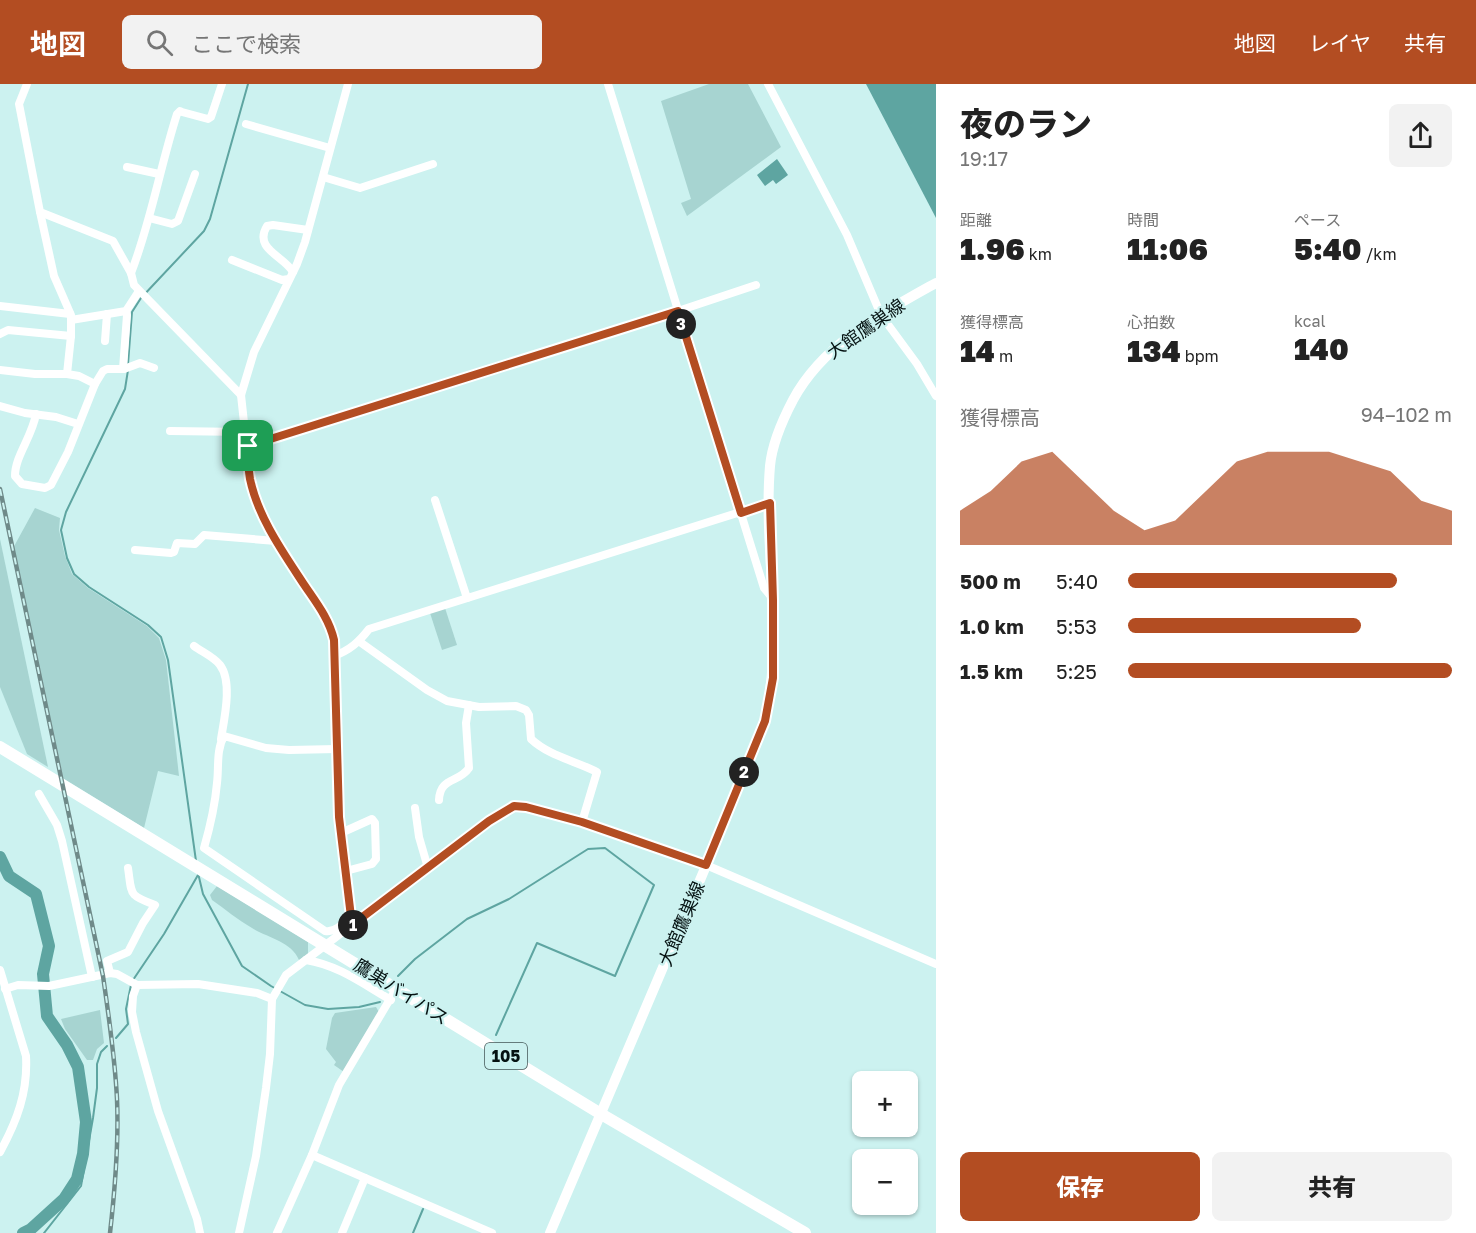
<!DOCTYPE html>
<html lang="ja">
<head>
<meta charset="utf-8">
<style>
  body { margin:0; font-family:"Golos Text","Noto Sans JP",sans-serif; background:#f2f2f2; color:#222; height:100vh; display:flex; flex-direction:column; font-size:22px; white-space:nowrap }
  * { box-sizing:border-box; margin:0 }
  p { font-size:20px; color:#767676 }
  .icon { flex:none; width:33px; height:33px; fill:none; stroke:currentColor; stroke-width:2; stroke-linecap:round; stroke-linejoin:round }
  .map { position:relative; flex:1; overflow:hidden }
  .sheet { display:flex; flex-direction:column; background:#fff; width:540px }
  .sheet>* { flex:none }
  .tools { position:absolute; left:852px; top:987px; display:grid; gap:12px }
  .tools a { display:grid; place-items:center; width:66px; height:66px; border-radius:9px; background:#fff; box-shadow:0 2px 4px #0004; font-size:30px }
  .pin { position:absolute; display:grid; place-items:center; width:51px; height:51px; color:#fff; margin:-26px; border-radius:12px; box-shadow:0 3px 9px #0006 }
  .km { position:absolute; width:30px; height:30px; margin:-15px; border-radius:50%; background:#222; color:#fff; font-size:16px; line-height:30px; text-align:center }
  .round { display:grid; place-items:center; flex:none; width:63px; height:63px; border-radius:9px; background:#f2f2f2 }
  .overview { display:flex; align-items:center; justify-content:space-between; height:102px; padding:0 24px }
  h1 { font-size:33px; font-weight:800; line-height:45px }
  .stats { display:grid; grid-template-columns:repeat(3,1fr); gap:9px; height:102px; padding:6px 24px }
  .stats div { display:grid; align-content:center }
  .stats b { font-size:30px; font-weight:800 }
  .stats small { font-size:16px; font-weight:400 }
  .stats p { font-size:16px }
  .chart { height:168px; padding:12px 24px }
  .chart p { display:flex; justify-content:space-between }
  .chart svg { width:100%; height:108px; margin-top:6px; fill:#b34d22; opacity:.7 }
  .primary-button { display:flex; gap:12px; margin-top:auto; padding:12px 24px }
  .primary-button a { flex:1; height:69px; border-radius:9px; background:#b34d22; color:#fff; font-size:24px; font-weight:800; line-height:69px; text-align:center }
  .primary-button a+a { background:#f2f2f2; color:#222 }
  ul { padding:0 24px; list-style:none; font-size:20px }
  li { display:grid; grid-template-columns:96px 72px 1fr; align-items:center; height:45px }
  li i { height:15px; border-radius:8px; background:#b34d22 }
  header { display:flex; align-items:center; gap:36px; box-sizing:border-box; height:84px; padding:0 30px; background:#b34d22; color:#fff }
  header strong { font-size:28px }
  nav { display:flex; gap:33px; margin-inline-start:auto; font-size:21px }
  .search { width:420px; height:54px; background:#f2f2f2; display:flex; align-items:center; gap:15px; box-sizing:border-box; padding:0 21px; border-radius:9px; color:#767676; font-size:22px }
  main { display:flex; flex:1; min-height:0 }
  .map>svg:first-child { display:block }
  .green { fill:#a7d4d1 }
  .water { fill:#5ea5a1 }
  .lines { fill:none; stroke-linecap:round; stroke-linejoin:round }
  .stream { stroke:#5ea5a1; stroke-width:2 }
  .river { stroke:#5ea5a1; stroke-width:12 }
  .minor { stroke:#fff; stroke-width:8 }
  .major { stroke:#fff; stroke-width:10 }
  .highway { stroke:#fff; stroke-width:12 }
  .rail-casing { stroke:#6f8a89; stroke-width:4.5 }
  .rail { stroke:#ccf2f0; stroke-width:2; stroke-dasharray:7; stroke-linecap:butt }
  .route-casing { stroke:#fff; stroke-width:12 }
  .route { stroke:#b34d22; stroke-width:8 }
  .labels { text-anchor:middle; stroke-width:4.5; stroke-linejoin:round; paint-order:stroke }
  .shield { fill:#ccf2f0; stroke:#415555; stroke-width:1.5 }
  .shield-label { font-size:16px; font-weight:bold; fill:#051212 }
  .street-label { font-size:18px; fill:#051212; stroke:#ccf2f0 }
</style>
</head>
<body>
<header>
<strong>地図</strong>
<div class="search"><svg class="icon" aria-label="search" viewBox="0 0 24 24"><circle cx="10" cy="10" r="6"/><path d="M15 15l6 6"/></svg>ここで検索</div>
<nav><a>地図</a><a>レイヤ</a><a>共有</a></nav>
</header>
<main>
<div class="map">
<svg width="936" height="1149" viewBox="0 0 936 1149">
  <rect width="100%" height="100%" fill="#ccf2f0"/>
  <g class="green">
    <path d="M709,0H748L781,63L687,132L681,119L691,115L661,17Z"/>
    <path d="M35,424L60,434L59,446L65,472L72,490L88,504L147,542L159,554L166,576L179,692L158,687L144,744L61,693L12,466Z"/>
    <path d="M0,455L48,683L27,670L0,603Z"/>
    <path d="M445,524L457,561L442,566L430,529Z"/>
    <path d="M217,802L308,858V870L299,876C291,857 268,854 252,844C238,836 225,825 212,816L210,811Z"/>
    <path d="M376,923L380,930L344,988L334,981L336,978L326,965L332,934L335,929Z"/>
    <path d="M100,926L104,959L97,965L93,976H87L65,945L61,935Z"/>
  </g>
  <g class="water">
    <path d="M866,0H936V134Z"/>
    <path d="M777,75L788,91L776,100L773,96L765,102L757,91Z"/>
  </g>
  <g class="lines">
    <g class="stream">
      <path d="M128,280L132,228L141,214L204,147L210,135L248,0"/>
      <path d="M128,286L125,305L66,428L61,446L67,474L74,490L89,503L148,541L161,553L168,576L196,777"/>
      <path d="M198,789L203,810L242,882L271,902L305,921L328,925L359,923L380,918"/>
      <path d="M398,892L415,875L467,835L509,815L588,765L605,764L654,801L615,892L537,859L496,951"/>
      <path d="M133,896L164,850L198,791"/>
      <path d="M116,954L128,940L126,925L131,901"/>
      <path d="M44,1149L81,1102L93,1034L97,1004V980L101,968L107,962"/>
      <path d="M413,1149L423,1125"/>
    </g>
    <path class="river" d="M0,773L9,792L36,810L49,862L43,890L47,932L67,961L78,983L86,1038L83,1070L77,1095L64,1115L31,1145L23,1149"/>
    <g class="minor">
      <path d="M27,0L19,20L40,128L113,157L131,189L134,201L241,311"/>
      <path d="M348,0L305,158L297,180L254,268L241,311L250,394L258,421L284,471L320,523L331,545L334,556L339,733L352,841"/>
      <path d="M608,0L764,504L773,515"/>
      <path d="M768,0L847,151L881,231L917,280L936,312"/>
      <path d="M246,40L330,64"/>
      <path d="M127,83L159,90"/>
      <path d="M323,93L360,104L433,80"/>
      <path d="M149,134L172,140L178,137L195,90"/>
      <path d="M232,176L282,196L289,195"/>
      <path d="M293,188C284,172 253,165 267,142L273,141L308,146"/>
      <path d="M131,189C151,138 160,83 177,30L180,27L182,28L208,35L211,33L222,0"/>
      <path d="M0,222L70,230"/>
      <path d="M71,236L126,227L139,207"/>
      <path d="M0,250L8,246L71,252"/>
      <path d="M105,257L107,230"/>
      <path d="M123,285L127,231L126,227"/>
      <path d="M0,286L35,290H67"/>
      <path d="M95,300L103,287L107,285H124L140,279L154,284"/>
      <path d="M0,322L25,329L56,333L78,340"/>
      <path d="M36,330C32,353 15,372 15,392L22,400L45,404L51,401L68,368L95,300L79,292L67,290L71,252V231L54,192L40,128"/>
      <path d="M170,347L246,348"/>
      <path d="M248,362L678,227L756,201"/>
      <path d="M435,416L467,514"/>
      <path d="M135,466L171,469L174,468L177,459L195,460L204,451L276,457"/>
      <path d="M360,558L427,606L447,617L479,623L516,622L526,626L529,631L531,655C549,672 576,677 597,688L582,738"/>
      <path d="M194,562C202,568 214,573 220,581C233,598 224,636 221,655"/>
      <path d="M334,572C350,566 359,558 369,545L769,419"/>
      <path d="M337,665L289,666L266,664L224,652C216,666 219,684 217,699C215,722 210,743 204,764L325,847C337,849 344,838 351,830"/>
      <path d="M39,710L57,741L62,757L92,893"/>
      <path d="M439,716C440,693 459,699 469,684L466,639L469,621"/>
      <path d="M415,724L419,753L428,784"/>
      <path d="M341,749L372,735L375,739L376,775L372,780L346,787"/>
      <path d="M306,876C338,881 363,900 391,916"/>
      <path d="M0,886L26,972C28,1008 17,1037 0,1068"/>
      <path d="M110,889L107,877L128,868L143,839L155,821C128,811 132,811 128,784"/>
      <path d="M137,901L133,912L132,928L136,948L158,1027L197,1135L200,1149"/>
      <path d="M5,905L18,901L49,902L110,889L117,890L137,901L198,900L257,909L272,915"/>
      <path d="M312,1071L492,1149"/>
      <path d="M239,1149L256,1072L266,1004L270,970L272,915L286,891L489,737L514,722L526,723L582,738L706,781L936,880"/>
      <path d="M277,1149L312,1071L339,1001L396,905"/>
      <path d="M342,1149L365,1094"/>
    </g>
    <path class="major" d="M550,1149C599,1036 647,922 695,808C712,768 728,729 744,689C751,671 761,652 765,634C785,549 763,467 770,382C772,361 783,335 793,316C823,260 882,229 936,199"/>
    <path class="highway" d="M0,663L601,1030L805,1149"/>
    <g class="rail-casing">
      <path id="rail" d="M0,405L103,892C109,933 115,974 117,1015C119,1060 115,1105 110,1149"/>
    </g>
    <use href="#rail" class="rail"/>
  </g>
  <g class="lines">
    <g class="route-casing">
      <path id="route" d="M678,227L741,429L770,419L773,516V594L765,637L706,781L582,738L526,723L514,722L489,737L352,841L339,733L334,556C329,534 315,517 303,499C282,467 258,433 250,395C248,384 248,373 248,362Z"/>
    </g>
    <use href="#route" class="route"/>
  </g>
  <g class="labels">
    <rect class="shield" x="485" y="959" width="42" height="26" rx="4.5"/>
    <g class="shield-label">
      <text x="506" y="978">105</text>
    </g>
    <g class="street-label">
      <text transform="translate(866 245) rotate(-35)" y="6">大館鷹巣線</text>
      <text transform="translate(682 840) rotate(-67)" y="6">大館鷹巣線</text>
      <text transform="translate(401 908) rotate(32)" y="6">鷹巣バイパス</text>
    </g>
  </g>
</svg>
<div class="tools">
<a>+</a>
<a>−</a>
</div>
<div class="pin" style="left:248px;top:362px;background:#1e9e55"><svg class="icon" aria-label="arrive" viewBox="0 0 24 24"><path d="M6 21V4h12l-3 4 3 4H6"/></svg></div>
<b class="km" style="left:353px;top:841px">1</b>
<b class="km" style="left:744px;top:688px">2</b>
<b class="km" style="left:681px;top:240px">3</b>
</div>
<section class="sheet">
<div class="overview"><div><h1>夜のラン</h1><p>19:17</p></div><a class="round"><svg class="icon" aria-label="share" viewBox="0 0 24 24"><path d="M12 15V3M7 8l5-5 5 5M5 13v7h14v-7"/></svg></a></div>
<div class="stats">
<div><p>距離</p><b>1.96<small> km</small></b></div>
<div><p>時間</p><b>11:06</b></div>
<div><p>ペース</p><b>5:40<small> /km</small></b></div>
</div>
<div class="stats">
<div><p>獲得標高</p><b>14<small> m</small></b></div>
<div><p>心拍数</p><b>134<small> bpm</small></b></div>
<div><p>kcal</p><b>140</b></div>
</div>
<div class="chart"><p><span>獲得標高</span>94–102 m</p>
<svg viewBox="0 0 160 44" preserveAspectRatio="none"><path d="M0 44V30L10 22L20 10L30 6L40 18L50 30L60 38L70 34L80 22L90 10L100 6L110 6L120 6L130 10L140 14L150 26L160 30V44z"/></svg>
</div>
<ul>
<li><b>500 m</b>5:40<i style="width:83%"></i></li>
<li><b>1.0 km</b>5:53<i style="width:72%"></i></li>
<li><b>1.5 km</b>5:25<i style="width:100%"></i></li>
</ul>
<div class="primary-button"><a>保存</a><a>共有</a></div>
</section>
</main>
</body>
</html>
